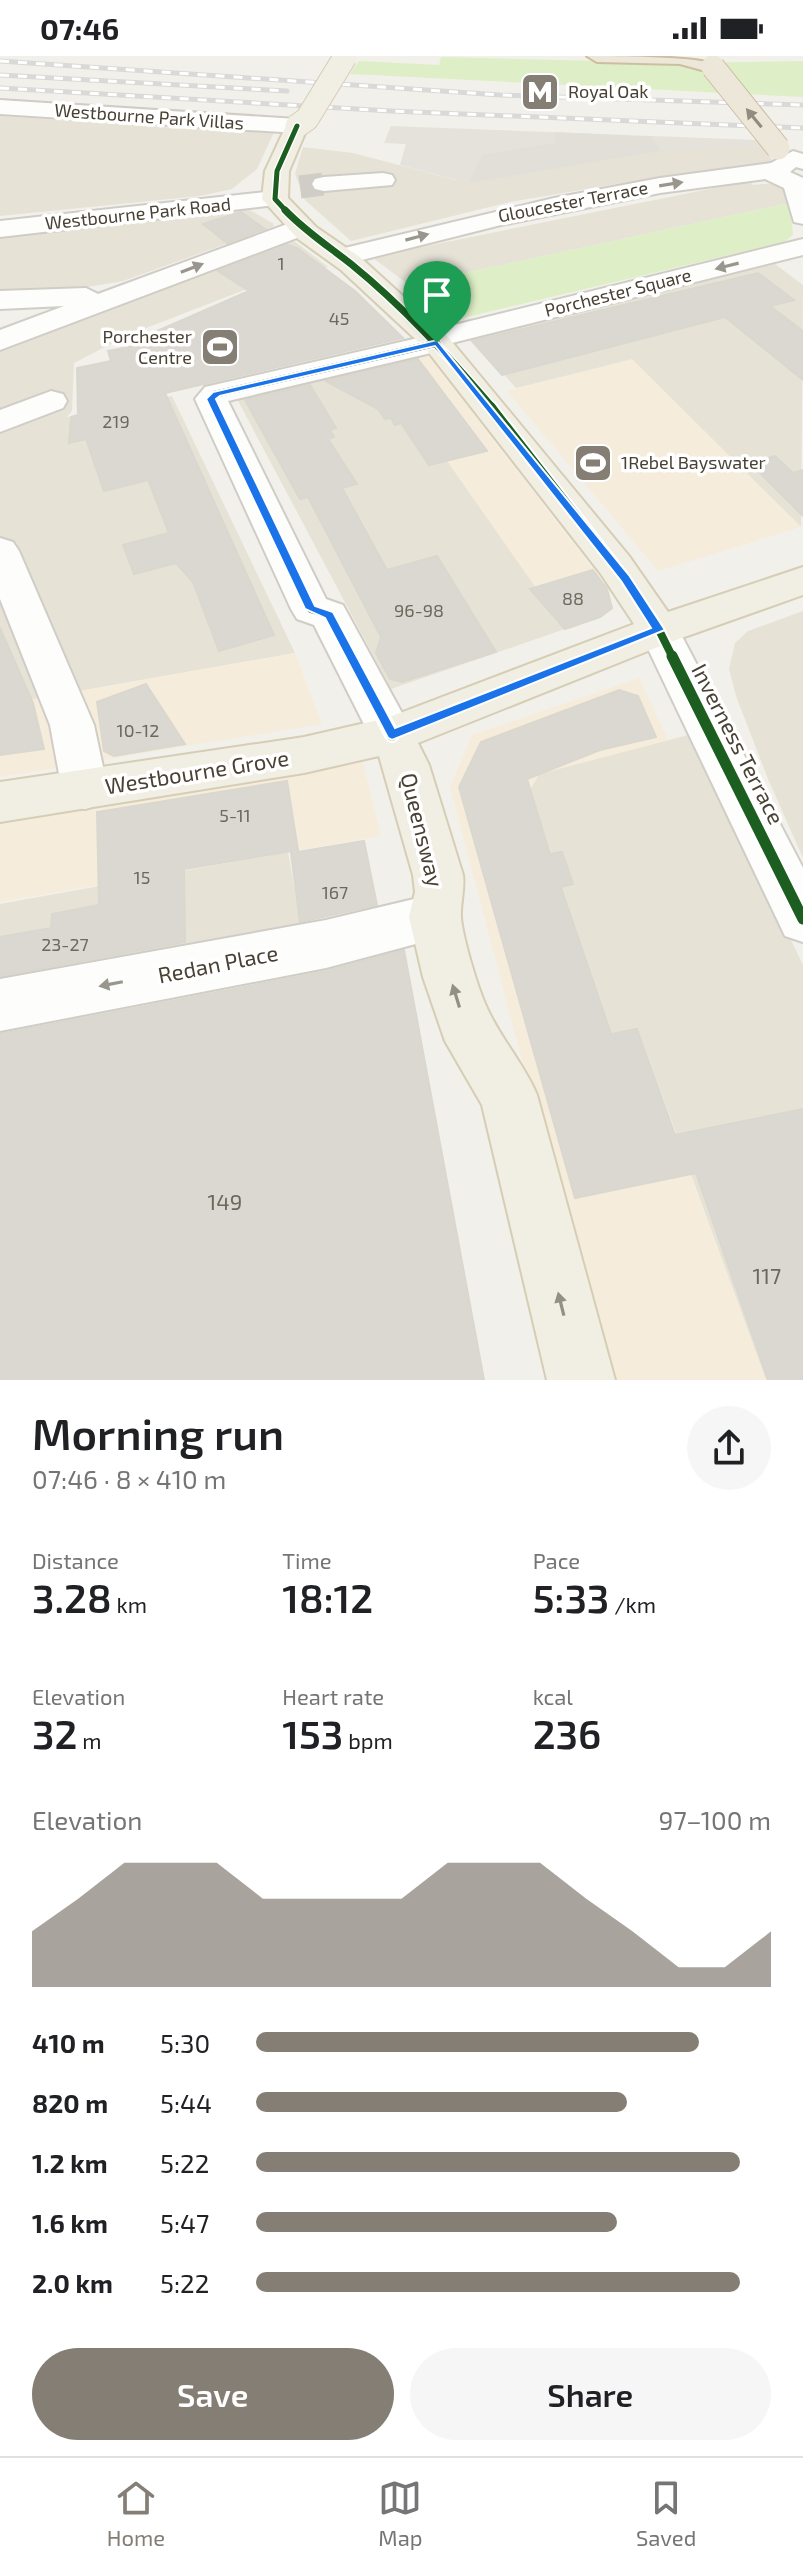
<!DOCTYPE html>
<html lang="en">
<head>
<meta charset="utf-8">
<style>
  body { margin:0; font-family:"Exo 2",sans-serif; background:#f6f6f6; color:#202124; height:100vh; display:flex; flex-direction:column; font-size:30px; white-space:nowrap }
  * { box-sizing:border-box; margin:0 }
  p { font-size:26px; color:#757577 }
  .icon { flex:none; width:44px; height:44px; fill:none; stroke:currentColor; stroke-width:2; stroke-linecap:round; stroke-linejoin:round }
  .map { position:relative; height:1324px; overflow:hidden }
  .drawer { display:flex; flex-direction:column; background:#fff; flex:1 }
  .drawer>* { flex:none }
  .pin { position:absolute; display:grid; place-items:center; width:68px; height:68px; color:#fff; margin:-82px -34px; border-radius:50% 50% 50% 0; rotate:-45deg; box-shadow:0 0 8px #0007 }
  .pin .icon { rotate:45deg }
  .round { display:grid; place-items:center; flex:none; width:84px; height:84px; border-radius:42px; background:#f6f6f6 }
  .head { display:flex; align-items:center; justify-content:space-between; height:136px; padding:0 32px }
  h1 { font-size:44px; font-weight:600; line-height:60px }
  .stats { display:grid; grid-template-columns:repeat(3,1fr); gap:12px; height:136px; padding:8px 32px }
  .stats div { display:grid; align-content:center }
  .stats b { font-size:40px; font-weight:600 }
  .stats small { font-size:22px; font-weight:400 }
  .stats p { font-size:22px }
  .chart { height:224px; padding:16px 32px }
  .chart p { display:flex; justify-content:space-between }
  .chart svg { width:100%; height:144px; margin-top:8px; fill:#847e74; opacity:.7 }
  .button { display:flex; gap:16px; margin-top:auto; padding:16px 32px }
  .button a { flex:1; height:92px; border-radius:48px; background:#847e74; color:#fff; font-size:32px; font-weight:600; line-height:92px; text-align:center }
  .button a+a { background:#f6f6f6; color:#202124 }
  ul { padding:0 32px; list-style:none; font-size:26px }
  li { display:grid; grid-template-columns:128px 96px 1fr; align-items:center; height:60px }
  li i { height:20px; border-radius:10px; background:#847e74 }
  .status { display:flex; justify-content:space-between; align-items:center; height:56px; padding:0 40px; background:#fff; direction:ltr }
  .status svg { height:22px; fill:currentColor }
  .dock { display:flex; justify-content:space-around; align-items:center; height:112px; border-top:2px solid #e0e0e0; background:#fff; font-size:22px; color:#757577 }
  .dock a { display:grid; justify-items:center; gap:4px }
  .dock .on { color:#847e74 }
  .map>svg:first-child { display:block }
  .residential { fill:#e6e2d6 }
  .commercial { fill:#f6ecdb }
  .industrial { fill:#e5e1db }
  .green { fill:#deefc7 }
  .parking { fill:#e1dfd8 }
  .building { fill:#dbd8d2; stroke:#dad7cf; stroke-width:2 }
  .lines { fill:none; stroke-linecap:round; stroke-linejoin:round }
  .minor-tunnel { stroke:#d0cdc6; stroke-width:23; stroke-dasharray:23 11; stroke-linecap:butt }
  .minor-casing { stroke:#d0cdc7; stroke-width:4 }
  .major-casing { stroke:#d6cdb5; stroke-width:4 }
  .highway-casing { stroke:#cdbea2; stroke-width:4 }
  .minor { fill:#fdfdfc; fill-rule:evenodd }
  .major { fill:#f1eee4; fill-rule:evenodd }
  .highway { fill:#ece7d9; fill-rule:evenodd }
  .rail-casing { stroke:#d9d9d8; stroke-width:5 }
  .rail { stroke:#fff; stroke-width:3; stroke-dasharray:9; stroke-linecap:butt }
  .major-bridge-casing { stroke:#d6cdb5; stroke-width:25; stroke-linecap:butt }
  .highway-bridge-casing { stroke:#cdbea2; stroke-width:25; stroke-linecap:butt }
  .major-bridge { stroke:#f1eee4; stroke-width:23 }
  .highway-bridge { stroke:#ece7d9; stroke-width:23 }
  .cycleway-far3-casing { stroke:#fff; stroke-width:8 }
  .cycleway-far2-casing { stroke:#fff; stroke-width:10 }
  .cycleway-far1-casing { stroke:#fff; stroke-width:12 }
  .cycleway-casing { stroke:#fff; stroke-width:16 }
  .cycleway-far3 { stroke:#1b5e20; stroke-width:5 }
  .cycleway-far2 { stroke:#1b5e20; stroke-width:7 }
  .cycleway-far1 { stroke:#1b5e20; stroke-width:8 }
  .cycleway { stroke:#1b5e20; stroke-width:11 }
  .oneway { fill:#928c7e }
  .oneway2 { fill:#99968e }
  .oneway3 { fill:#948f83 }
  .route { fill:#1a73e8; stroke:#fff; stroke-width:2; fill-rule:evenodd }
  .labels { text-anchor:middle; stroke-width:7; stroke-linejoin:round; paint-order:stroke }
  .far-poi-label { font-size:18px; fill:#484134; stroke:#fff; text-anchor:start }
  .far-street-label { font-size:18px; fill:#484134; stroke:#fff }
  .number-label { font-size:18px; fill:#6e685c }
  .street-label { font-size:22px; fill:#484134; stroke:#fff }
  .near-number-label { font-size:22px; fill:#6e685c }
</style>
</head>
<body>
<div class="status"><b>07:46</b><svg viewBox="0 0 49 12"><path d="M0 12V9h3v3zM5 12V6h3v6zM10 12V3h3v9zM15 12V0h3v12zM26 1h20v11H26zM47 4h2v5h-2z"/></svg></div>
<div class="map">
<svg width="803" height="1324" viewBox="0 0 803 1324">
  <rect width="100%" height="100%" fill="#f2f0ea"/>
  <g class="residential">
    <path d="M0,60L190,73L193,69L275,74L257,113L232,133L200,140L0,160Z"/>
    <path d="M762,90L774,106L664,120L510,146L351,185L305,144L295,118L303,91L353,97L456,124L662,94Z"/>
    <path d="M749,125L753,129L774,127L788,131L790,147L409,229L372,201Z"/>
    <path d="M248,153L274,168L273,171L123,225L64,235L0,236V181Z"/>
    <path d="M293,184L328,211L265,226L128,279L74,307L72,355L67,361L172,340L295,597L0,649V293L229,205Z"/>
    <path d="M775,208L803,229L801,471L632,304L516,332L468,278Z"/>
    <path d="M380,309L565,573L391,633L237,343Z"/>
    <path d="M803,555V802L768,723L736,640L729,613L735,587L748,575Z"/>
    <path d="M688,679L716,728L803,909V1324H766L638,973L611,978L530,734L539,718Z"/>
    <path d="M288,796L302,875L0,924V848Z"/>
  </g>
  <g class="commercial">
    <path d="M427,298L605,529L611,548L600,561L565,573L380,309Z"/>
    <path d="M632,303L801,471L658,515L507,335Z"/>
    <path d="M295,597L322,668L0,721V649Z"/>
    <path d="M639,622L668,684L539,718L530,734L610,977L637,973L766,1324H606L450,731L472,679Z"/>
    <path d="M363,706L381,780L0,846V761Z"/>
  </g>
  <path class="industrial" d="M391,70L756,84L762,90L660,95L469,127L400,109L406,88L384,87Z"/>
  <g class="green">
    <path d="M441,1L683,7L803,5V41L350,18L359,5L439,9Z"/>
    <path d="M790,147L793,179L784,186L446,266L409,229Z"/>
  </g>
  <path class="parking" d="M555,76L652,81L660,95L469,127L482,99L555,87Z"/>
  <g class="building">
    <path d="M241,156L265,173L227,187L203,168Z"/>
    <path d="M287,189L297,192L355,235L403,282L165,337L274,579L219,595L193,526L176,507L134,518L123,489L169,477L148,424L104,435L86,383L69,387L71,361L78,359L77,312L111,305L108,295L144,288L141,282L249,235L218,215Z"/>
    <path d="M758,217L794,244L770,250L803,275V324L725,261L502,319L472,285Z"/>
    <path d="M418,303L487,395L429,409L401,367L395,369L391,362L385,363L378,353L326,325Z"/>
    <path d="M310,329L336,372L330,374L334,381L328,383L357,428L342,432L387,514L437,500L496,596L402,626L390,623L376,597L381,581L308,441L300,443L245,344Z"/>
    <path d="M775,400L793,417L803,414V460L750,407Z"/>
    <path d="M593,514L607,533L612,552L600,561L565,573L530,533Z"/>
    <path d="M0,572L33,647L44,693L0,699Z"/>
    <path d="M146,628L185,688L114,700L104,695L97,646Z"/>
    <path d="M619,634L638,640L656,681L600,694L527,723L550,798L562,796L573,828L561,831L611,978L637,973L675,1079L803,1053V1324H768L696,1117L575,1142L459,731L481,686Z"/>
    <path d="M287,725L298,794L184,813L185,886L0,920V881L51,872L52,858L99,849L97,756Z"/>
    <path d="M364,785L377,849L300,866L291,797Z"/>
    <path d="M404,894L484,1324H0V978L327,915Z"/>
  </g>
  <g class="lines">
    <path class="minor-tunnel" d="M300,131L324,128"/>
    <g class="minor-casing">
      <g id="minor">
        <path d="M0,44L297,63L305,65L308,70L305,75L297,77L0,58Z"/>
        <path d="M793,95L803,98V113L796,111L790,116L803,122V168L794,166L784,132L765,123L660,137L501,169L342,209L332,207L328,201L332,195L554,142L660,122L771,107Z"/>
        <path d="M383,117L392,119L395,124L392,129L324,135L315,133L312,128L315,123L324,121Z"/>
        <path d="M275,135L284,138L288,143L284,148L0,181V165Z"/>
        <path d="M301,163L310,165L314,171L310,177L0,294V274L64,250L0,253V235L86,232L98,238Z"/>
        <path d="M803,183V199L452,287L448,293L228,345L326,543L343,549L414,679L408,692L392,697L376,692L314,569L297,563L291,553L195,343L205,331L418,282L422,277Z"/>
        <path d="M51,335L63,338L67,345L63,352L0,376V354Z"/>
        <path d="M0,482L13,486L19,495L94,669L108,734L101,748L85,753L69,748L62,734L50,669L0,543Z"/>
        <path d="M659,559L673,563L803,812V886L785,880L639,574L645,563Z"/>
        <path d="M435,838L453,844L461,861L453,878L326,912L0,975V923L326,864Z"/>
      </g>
    </g>
    <g class="major-casing">
      <path id="major" d="M297,63L305,65L308,70L289,115L288,142L316,171L361,202L448,281L629,500L668,556L803,511V539L673,585L418,687L429,709L463,819C465,834 460,848 461,862C463,883 478,933 487,952C501,983 524,1008 537,1039L615,1324H547L482,1049L445,985L423,921L409,861L415,836L413,819L379,700L304,717L0,766V726L304,681L387,662L634,568L601,518L426,293L341,214L298,183L262,143L265,115L286,70L289,65Z"/>
    </g>
    <g class="highway-casing">
      <path id="highway" d="M587,0C614,0 707,0 723,11L713,17L680,8L597,6Z"/>
    </g>
    <use href="#minor" class="minor"/>
    <use href="#major" class="major"/>
    <use href="#highway" class="highway"/>
    <g class="rail-casing">
      <g id="rail">
        <path d="M0,5L500,39L803,49"/>
        <path d="M0,19L287,35"/>
        <path d="M0,32L391,55L803,72"/>
      </g>
    </g>
    <use href="#rail" class="rail"/>
    <g class="major-bridge-casing">
      <path id="major-bridge" d="M297,70L307,63L345,1"/>
    </g>
    <g class="highway-bridge-casing">
      <path id="highway-bridge" d="M713,11L778,92"/>
    </g>
    <use href="#major-bridge" class="major-bridge"/>
    <use href="#highway-bridge" class="highway-bridge"/>
    <g class="cycleway-far3-casing">
      <path id="cycleway-far3" d="M287,156L275,143L277,115L297,70"/>
    </g>
    <g class="cycleway-far2-casing">
      <g id="cycleway-far2">
        <path d="M285,154C305,175 328,190 351,208C404,251 449,301 493,352"/>
        <path d="M215,352L211,343L216,338L437,287"/>
      </g>
    </g>
    <g class="cycleway-far1-casing">
      <g id="cycleway-far1">
        <path d="M214,350L311,553L329,559L352,602"/>
        <path d="M491,350L625,522L659,574L673,602"/>
      </g>
    </g>
    <g class="cycleway-casing">
      <g id="cycleway">
        <path d="M351,600L392,679"/>
        <path d="M672,600L803,863"/>
      </g>
    </g>
    <use href="#cycleway-far3" class="cycleway-far3"/>
    <use href="#cycleway-far2" class="cycleway-far2"/>
    <use href="#cycleway-far1" class="cycleway-far1"/>
    <use href="#cycleway" class="cycleway"/>
  </g>
  <defs><path id="oneway-solid" d="M-6-.8H1V-3.2L6.5 0L1 3.2V.8H-6Z" transform="scale(2)"/></defs>
  <use class="oneway" href="#oneway-solid" transform="translate(754 62) rotate(-129)"/>
  <g class="oneway2">
    <use href="#oneway-solid" transform="translate(671 128) rotate(-9)"/>
    <use href="#oneway-solid" transform="translate(417 181) rotate(-15)"/>
    <use href="#oneway-solid" transform="translate(727 210) rotate(166)"/>
    <use href="#oneway-solid" transform="translate(192 212) rotate(-21)"/>
    <use href="#oneway-solid" transform="translate(111 928) rotate(169)"/>
  </g>
  <g class="oneway3">
    <use href="#oneway-solid" transform="translate(456 940) rotate(-107)"/>
    <use href="#oneway-solid" transform="translate(561 1248) rotate(-104)"/>
  </g>
  <path class="route" d="M437,284L629,519L665,574L392,684L388,682L325,562L305,553L206,343L213,336ZM435,290L621,525L651,572L395,672L333,556L315,550L216,343L220,340Z"/>
  <defs>
    <g id="metro-square" transform="scale(2)"><rect x="-9" y="-9" width="18" height="18" rx="4" fill="#847e74" stroke="#fff"/><path d="M-5.5 5V-5H-3L0 0L3-5H5.5V5H3V-.5L0 4L-3-.5V5Z" fill="#fff"/></g>
    <g id="stadium-square" transform="scale(2)"><rect x="-9" y="-9" width="18" height="18" rx="4" fill="#847e74" stroke="#fff"/><path d="M0-5a6.5 5 0 1 0 0 10a6.5 5 0 1 0 0-10ZM-3.5-1.8h7v3.6h-7Z" fill="#fff"/></g>
  </defs>
  <g fill-rule="evenodd">
    <use href="#metro-square" x="540" y="36"/>
    <use href="#stadium-square" x="220" y="291"/>
    <use href="#stadium-square" x="593" y="407"/>
  </g>
  <g class="labels">
    <g class="far-poi-label">
      <text x="568" y="42">Royal Oak</text>
      <text x="192" y="287" text-anchor="end">Porchester<tspan x="192" dy="21">Centre</tspan></text>
      <text x="621" y="413">1Rebel Bayswater</text>
    </g>
    <g class="far-street-label">
      <text transform="translate(149 61) rotate(4)" y="6">Westbourne Park Villas</text>
      <text transform="translate(573 146) rotate(-11)" y="6">Gloucester Terrace</text>
      <text transform="translate(138 158) rotate(-6)" y="6">Westbourne Park Road</text>
      <text transform="translate(618 237) rotate(-14)" y="6">Porchester Square</text>
    </g>
    <g class="number-label">
      <text x="281" y="214">1</text>
      <text x="339" y="269">45</text>
      <text x="116" y="372">219</text>
      <text x="573" y="549">88</text>
      <text x="419" y="561">96-98</text>
      <text x="138" y="681">10-12</text>
      <text x="235" y="766">5-11</text>
      <text x="142" y="828">15</text>
      <text x="335" y="843">167</text>
      <text x="65" y="895">23-27</text>
    </g>
    <g class="street-label">
      <text transform="translate(738 688) rotate(63)" y="8">Inverness Terrace</text>
      <text transform="translate(197 716) rotate(-9)" y="8">Westbourne Grove</text>
      <text transform="translate(422 774) rotate(76)" y="8">Queensway</text>
      <text transform="translate(218 908) rotate(-11)" y="8">Redan Place</text>
    </g>
    <g class="near-number-label">
      <text x="225" y="1154">149</text>
      <text x="767" y="1228">117</text>
    </g>
  </g>
</svg>
<div class="pin" style="left:437px;top:287px;background:#1e9e55"><svg class="icon" aria-label="arrive" viewBox="0 0 24 24"><path d="M6 21V4h12l-3 4 3 4H6"/></svg></div>
</div>
<section class="drawer">
<div class="head"><div><h1>Morning run</h1><p>07:46 · 8 × 410 m</p></div><a class="round"><svg class="icon" aria-label="share" viewBox="0 0 24 24"><path d="M12 15V3M7 8l5-5 5 5M5 13v7h14v-7"/></svg></a></div>
<div class="stats">
<div><p>Distance</p><b>3.28<small> km</small></b></div>
<div><p>Time</p><b>18:12</b></div>
<div><p>Pace</p><b>5:33<small> /km</small></b></div>
</div>
<div class="stats">
<div><p>Elevation</p><b>32<small> m</small></b></div>
<div><p>Heart rate</p><b>153<small> bpm</small></b></div>
<div><p>kcal</p><b>236</b></div>
</div>
<div class="chart"><p><span>Elevation</span>97–100 m</p>
<svg viewBox="0 0 160 44" preserveAspectRatio="none"><path d="M0 44V27L10 17L20 6L30 6L40 6L50 17L60 17L70 17L80 17L90 6L100 6L110 6L120 17L130 27L140 38L150 38L160 27V44z"/></svg>
</div>
<ul>
<li><b>410 m</b>5:30<i style="width:86%"></i></li>
<li><b>820 m</b>5:44<i style="width:72%"></i></li>
<li><b>1.2 km</b>5:22<i style="width:94%"></i></li>
<li><b>1.6 km</b>5:47<i style="width:70%"></i></li>
<li><b>2.0 km</b>5:22<i style="width:94%"></i></li>
</ul>
<div class="button"><a>Save</a><a>Share</a></div>
</section>
<nav class="dock">
<a class="on"><svg class="icon" aria-label="home" viewBox="0 0 24 24"><path d="M3 11l9-7 9 7M6 9v11h12V9"/></svg>Home</a>
<a><svg class="icon" aria-label="map" viewBox="0 0 24 24"><path d="M3 6l6-2 6 2 6-2v14l-6 2-6-2-6 2zM9 4v14M15 6v14"/></svg>Map</a>
<a><svg class="icon" aria-label="saved" viewBox="0 0 24 24"><path d="M7 4h10v16l-5-4-5 4z"/></svg>Saved</a>
</nav>
</body>
</html>
